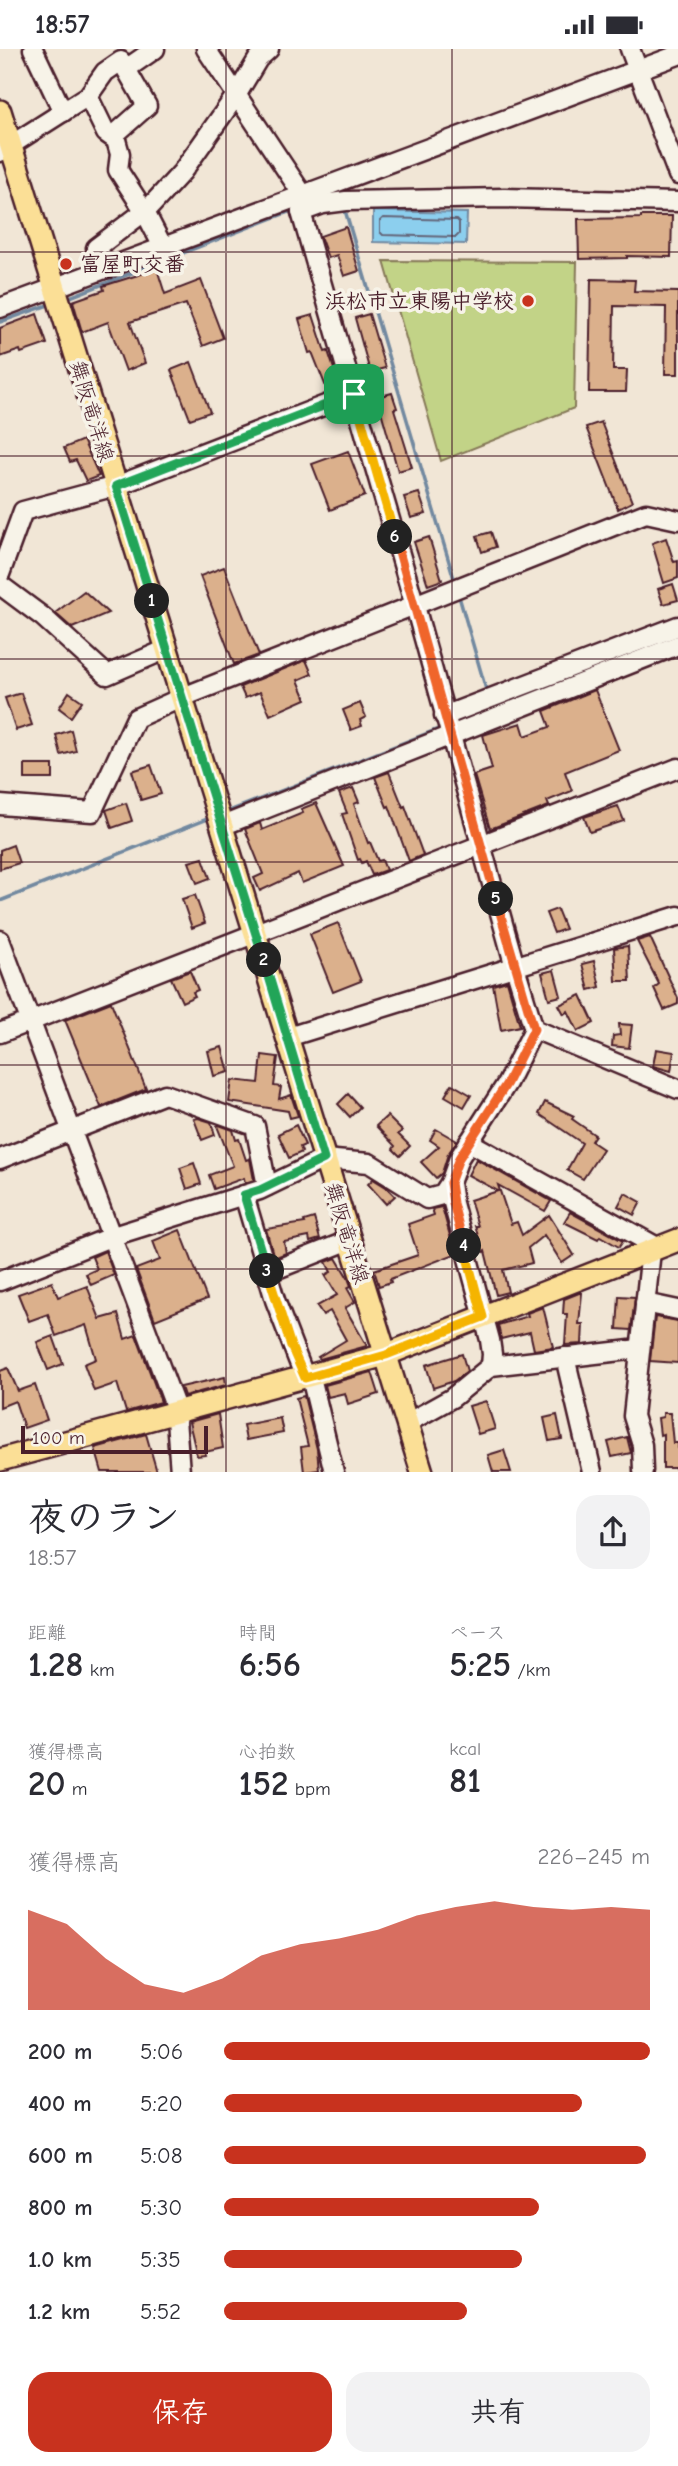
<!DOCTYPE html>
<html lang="ja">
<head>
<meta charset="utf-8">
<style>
  body { margin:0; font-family:"Comic Neue","Klee One",sans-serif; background:#f2f2f3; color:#2b2b33; height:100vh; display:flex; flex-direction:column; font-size:26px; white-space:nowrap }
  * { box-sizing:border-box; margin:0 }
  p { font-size:23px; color:#7c7c81 }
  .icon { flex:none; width:38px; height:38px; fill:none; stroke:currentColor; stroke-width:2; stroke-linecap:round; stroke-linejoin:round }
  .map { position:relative; height:1423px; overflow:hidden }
  .sheet { display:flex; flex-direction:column; background:#fff; flex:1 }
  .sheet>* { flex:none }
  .scale { position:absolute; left:21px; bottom:18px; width:187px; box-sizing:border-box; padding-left:7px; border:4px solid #4a1f2b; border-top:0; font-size:19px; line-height:24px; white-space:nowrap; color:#4a1f2b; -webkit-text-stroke:5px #f7f3e8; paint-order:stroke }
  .pin { position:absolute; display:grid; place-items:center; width:60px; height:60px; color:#fff; margin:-30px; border-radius:14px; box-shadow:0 4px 10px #0006 }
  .km { position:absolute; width:35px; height:35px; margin:-18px; border-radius:50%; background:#222; color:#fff; font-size:19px; line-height:35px; text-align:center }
  .round { display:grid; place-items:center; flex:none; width:74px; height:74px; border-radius:21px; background:#f2f2f3 }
  .head { display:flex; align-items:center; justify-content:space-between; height:119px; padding:0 28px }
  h1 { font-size:38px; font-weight:700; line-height:52px }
  .stats { display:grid; grid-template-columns:repeat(3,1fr); gap:10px; height:119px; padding:7px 28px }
  .stats div { display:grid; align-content:center }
  .stats b { font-size:35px; font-weight:700 }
  .stats small { font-size:19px; font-weight:400 }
  .stats p { font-size:19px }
  .chart { height:196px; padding:14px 28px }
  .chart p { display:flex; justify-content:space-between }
  .chart svg { width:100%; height:126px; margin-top:7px; fill:#c8321e; opacity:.7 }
  .cta { display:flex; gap:14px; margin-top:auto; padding:14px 28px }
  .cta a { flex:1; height:80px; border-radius:21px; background:#c8321e; color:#fff; font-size:28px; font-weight:700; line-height:80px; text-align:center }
  .cta a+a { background:#f2f2f3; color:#2b2b33 }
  ul { padding:0 28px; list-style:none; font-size:23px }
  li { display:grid; grid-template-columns:112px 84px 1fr; align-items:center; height:52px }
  li i { height:18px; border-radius:9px; background:#c8321e }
  .status { display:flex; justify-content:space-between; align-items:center; height:49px; padding:0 35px; background:#fff; direction:ltr }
  .status svg { height:19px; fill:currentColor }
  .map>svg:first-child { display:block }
  .green { fill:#c2d387; stroke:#867959; stroke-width:2 }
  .water { fill:#8ccfee; stroke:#7289a0; stroke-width:2 }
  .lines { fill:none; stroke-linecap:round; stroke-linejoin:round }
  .shore { stroke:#646579; stroke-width:2 }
  .stream { stroke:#7289a0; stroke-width:3.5 }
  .building { fill:#dbb08c; stroke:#4a1f2b; stroke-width:2 }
  .minor-casing { stroke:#4a1f2b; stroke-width:23 }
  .major-casing { stroke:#4a1f2b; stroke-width:26 }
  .minor { stroke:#f7f3e8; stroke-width:18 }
  .major { stroke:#fbdf96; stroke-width:21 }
  .split-1-casing { stroke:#fff; stroke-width:14 }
  .split-2-casing { stroke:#fff; stroke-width:14 }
  .split-3-casing { stroke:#fff; stroke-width:14 }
  .split-4-casing { stroke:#fff; stroke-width:14 }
  .split-5-casing { stroke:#fff; stroke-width:14 }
  .split-6-casing { stroke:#fff; stroke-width:14 }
  .split-7-casing { stroke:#fff; stroke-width:14 }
  .split-1 { stroke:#22a559; stroke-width:9 }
  .split-2 { stroke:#22a559; stroke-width:9 }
  .split-3 { stroke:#22a559; stroke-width:9 }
  .split-4 { stroke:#f5b400; stroke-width:9 }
  .split-5 { stroke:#f0652b; stroke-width:9 }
  .split-6 { stroke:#f0652b; stroke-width:9 }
  .split-7 { stroke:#f5b400; stroke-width:9 }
  .grid { fill:none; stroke:#4a1f2b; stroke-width:2; stroke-opacity:0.55 }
  .poi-dot { fill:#c8321e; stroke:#f7f3e8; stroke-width:2.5 }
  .labels { text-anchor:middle; stroke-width:7; stroke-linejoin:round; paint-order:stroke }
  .poi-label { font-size:21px; font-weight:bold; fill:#4a1f2b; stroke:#f7f3e8; text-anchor:start }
  .street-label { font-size:21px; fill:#4a1f2b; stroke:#f7f3e8 }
</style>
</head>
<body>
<div class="status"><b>18:57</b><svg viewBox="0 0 49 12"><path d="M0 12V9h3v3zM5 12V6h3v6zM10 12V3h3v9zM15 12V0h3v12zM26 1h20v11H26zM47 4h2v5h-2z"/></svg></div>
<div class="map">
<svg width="678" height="1423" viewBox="0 0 678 1423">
  <rect width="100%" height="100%" fill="#f1e6d6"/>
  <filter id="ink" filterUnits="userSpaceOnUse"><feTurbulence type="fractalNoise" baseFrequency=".0143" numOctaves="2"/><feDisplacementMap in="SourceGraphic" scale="14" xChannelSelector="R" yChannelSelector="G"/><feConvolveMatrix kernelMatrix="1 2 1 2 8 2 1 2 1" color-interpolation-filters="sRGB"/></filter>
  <g filter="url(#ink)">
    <path class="green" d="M384,212L577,213L574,359L441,412Z"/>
    <path class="water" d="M373,162L467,164L466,195L373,193Z"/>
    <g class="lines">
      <path class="shore" d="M383,169L457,171L459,173V185L456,188L383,186L380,183V172Z"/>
      <g class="stream">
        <path d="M344,158L455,533"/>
        <path d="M65,250L296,160"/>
        <path d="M0,273L51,255"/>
        <path d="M458,544L487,644"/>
        <path d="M452,675L678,587"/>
        <path d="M227,763L441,679"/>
        <path d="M0,852L210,769"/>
      </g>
    </g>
    <g class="building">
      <path d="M641,167H672L671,208L627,207V209L579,210L578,170L641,169Z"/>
      <path d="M346,178L359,222L344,227L337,206L328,209L320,187Z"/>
      <path d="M157,220L165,245L201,231L223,289L203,297L186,255L130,273L145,314L126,322L108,273L82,283L73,252L104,241L103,237Z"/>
      <path d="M591,230L635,231L634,242L678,243V325H665L666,258L614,257L613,321H627L626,343H589Z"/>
      <path d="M37,265L47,295L21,304L20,301L0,308V279Z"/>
      <path d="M369,265L385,319L370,323L355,269Z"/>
      <path d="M313,266L325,303L328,302L340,338L328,343L312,303L309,304L299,270Z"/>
      <path d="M191,313L210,363L190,370L171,321Z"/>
      <path d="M392,344L397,359L394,360L412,418L398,422L377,348Z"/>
      <path d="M601,373L632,453L618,460L586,378Z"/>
      <path d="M83,391L99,427L86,432L76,411L70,413L64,399Z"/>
      <path d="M348,402L365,447L330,461L312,415Z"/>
      <path d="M419,444L426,465L411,469L404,448Z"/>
      <path d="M491,483L496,498L482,503L477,487Z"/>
      <path d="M429,488L442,531L428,536L414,493Z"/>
      <path d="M666,489L674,513L678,512V529L664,534L652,494Z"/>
      <path d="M224,518L259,606L234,615L200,527Z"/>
      <path d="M673,535L678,551L663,555L658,540Z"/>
      <path d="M84,542L108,564L72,579L55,564Z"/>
      <path d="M306,611L312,625L298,631L306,650L270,666L260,643L245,649L240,638Z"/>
      <path d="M595,641L619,701L565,723L572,742L547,752L549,757L490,780L474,726L492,720L483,686L521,674L525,687L550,678L544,662Z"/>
      <path d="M69,643L82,652L71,668L59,659Z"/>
      <path d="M21,644L32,676L16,681L5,649Z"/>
      <path d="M360,654L366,668L360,671L362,677L351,681L343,661Z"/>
      <path d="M71,681L76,702L61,706L56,686Z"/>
      <rect x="25" y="716" width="28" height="14"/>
      <path d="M151,716L161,745L141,751L132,722Z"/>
      <path d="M389,723L403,758L405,757L423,806L409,812L389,757L387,758L375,728Z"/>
      <path d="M353,739L359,753L354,755L368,794L370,793L378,812L382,811L386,821L372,826L366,812L362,814L360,810L358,811L342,765L347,764L339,744Z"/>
      <path d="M126,754L132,772L112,779L106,761Z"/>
      <path d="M316,754L344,817L302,834L298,824L260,842L254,829L263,825L245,780L260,774L262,781L303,764L301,760Z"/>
      <path d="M618,757L624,772L590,783L584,768Z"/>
      <path d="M13,796L19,814L0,820V801Z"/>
      <path d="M203,809L210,829L197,834L189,813Z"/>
      <path d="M195,846L205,874L192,879L182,850Z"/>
      <path d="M557,860L565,880L554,884L546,864Z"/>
      <path d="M338,874L361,932L333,943L310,885Z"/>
      <path d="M650,888L678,949V955L664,961L654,939L659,935L637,892Z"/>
      <path d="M628,897L630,932H616L614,899Z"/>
      <path d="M594,912L600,938L589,941L582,915Z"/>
      <path d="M554,921L561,947L549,950L542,924Z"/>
      <path d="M190,922L198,941L193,943L195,947L182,953L171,929Z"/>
      <path d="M507,932L520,977L501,981L493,936Z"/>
      <path d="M581,946L594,974L578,982L568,962L564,965L559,956Z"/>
      <path d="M111,953L146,1040L101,1058L65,971Z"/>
      <path d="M619,975L632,976L629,999L612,997L613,987L620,986Z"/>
      <path d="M222,998L229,1023L214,1027L208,1002Z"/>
      <path d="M656,1000L674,1003L671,1022L653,1017Z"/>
      <path d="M262,1006L278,1008L274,1037L281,1038L279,1050L291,1046L298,1067L290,1069L288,1062L229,1053L232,1031L259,1034Z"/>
      <path d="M452,1035L471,1046L464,1058L445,1047Z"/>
      <path d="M348,1045L360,1058L350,1068L338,1055Z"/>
      <path d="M545,1053L574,1067L572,1070L595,1086L591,1092L603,1100L583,1130L567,1121L582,1094L539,1065Z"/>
      <path d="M387,1067L402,1082L398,1085L410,1097L400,1107L393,1100L395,1097L376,1077Z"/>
      <path d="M198,1069L211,1073L215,1086L202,1091L194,1070Z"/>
      <path d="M219,1076L233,1081L236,1091L239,1090L246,1111L250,1110L254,1131L245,1134L244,1129L214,1140L209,1126L233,1117L217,1077Z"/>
      <path d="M296,1076L305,1096L300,1098L302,1103L289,1109L278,1085Z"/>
      <path d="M436,1080L457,1092L448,1105L442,1124L436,1129L421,1113L439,1097L430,1091Z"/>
      <path d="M476,1110L551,1152L545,1162L498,1136L511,1175L517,1173L522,1186L549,1166L574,1206L562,1214L544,1186L528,1199L532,1214L503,1221L508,1243L496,1246L485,1202L483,1203L475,1177H478L470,1151L498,1142L468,1126Z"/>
      <path d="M194,1114L201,1135L187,1140L180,1119Z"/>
      <path d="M373,1130L386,1138L395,1147L386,1155L368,1135Z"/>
      <path d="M625,1144L641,1153L634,1166L618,1157Z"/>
      <path d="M442,1158L455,1205L390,1230L391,1233L379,1237L374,1221L418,1206L408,1175L434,1166L432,1160Z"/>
      <path d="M570,1163L623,1192L619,1198L600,1187L598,1190L564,1173Z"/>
      <path d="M314,1169L320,1190L310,1193L309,1188L284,1193L286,1204L274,1209L266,1180L305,1174L304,1172Z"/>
      <path d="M180,1181L207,1250L155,1271L136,1220L160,1211L153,1192Z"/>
      <path d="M105,1202L114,1226L91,1236L86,1225L97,1220L92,1208Z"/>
      <path d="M336,1209L348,1229L351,1237L347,1239L355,1253L345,1259L367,1297L320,1310L318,1308L346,1291L330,1262L323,1266L317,1257L337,1246L325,1226L331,1223L326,1213Z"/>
      <path d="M52,1233L58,1248L87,1237L100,1270L118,1265L125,1290L136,1286L161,1353L126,1363L117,1334L94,1342L84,1315L96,1310L86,1276L56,1287L48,1265L29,1272L18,1245Z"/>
      <path d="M579,1244H582L579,1275H583L582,1295L565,1296L567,1265H563L564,1250Z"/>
      <path d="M619,1247L635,1248L631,1281L617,1280Z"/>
      <path d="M543,1258L553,1298L534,1301L530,1283L501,1290L498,1276L528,1267L527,1264Z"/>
      <path d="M655,1268L678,1272V1314L650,1312Z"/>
      <path d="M53,1287L63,1315L48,1321L37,1293Z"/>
      <path d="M462,1305L467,1322L454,1332L433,1339L426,1316Z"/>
      <path d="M8,1319L18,1342L35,1336L47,1371L24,1379L15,1352L0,1358V1322Z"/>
      <path d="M372,1323L379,1345L348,1355L345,1344L328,1348L325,1336Z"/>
      <path d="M225,1328L226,1336L184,1347L181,1338Z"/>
      <path d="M304,1347L317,1400L319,1421L304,1423L301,1398L308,1397L296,1349Z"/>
      <path d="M486,1352L495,1380L478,1385L469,1357Z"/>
      <path d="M663,1364H670L673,1394H678V1419H663V1385L660,1386L658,1369L663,1368Z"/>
      <path d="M218,1365L223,1399L205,1403L206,1406L197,1407L189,1373Z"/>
      <path d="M557,1366L562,1390L549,1392L544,1369Z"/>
      <path d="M280,1369L283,1384L246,1391L243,1376Z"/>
      <path d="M146,1385L157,1423H102L95,1399Z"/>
      <path d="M627,1388L631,1404L612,1408L608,1393Z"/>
      <path d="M504,1401L511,1423H493L488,1406Z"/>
    </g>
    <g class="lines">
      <g class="minor-casing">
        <g id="minor">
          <path d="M33,0L63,63"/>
          <path d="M206,0L303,146L301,163L415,557L515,918L534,980L678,1040"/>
          <path d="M630,0L678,126"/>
          <path d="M88,47L106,84L116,91L120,105L118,121L145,163L163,198"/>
          <path d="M112,88L147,57L126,20"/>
          <path d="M0,103L88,47L105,23L121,12L126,20L155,0"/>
          <path d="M301,163L323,155L346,152L504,149L678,153"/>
          <path d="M109,219L96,199L149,159L182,123L237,45L258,10L269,0"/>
          <path d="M0,259L678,6"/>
          <path d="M0,525L23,462L116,437L354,345"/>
          <path d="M0,536L43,568L107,626L167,600"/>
          <path d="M444,667L678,577"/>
          <path d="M0,756L92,763L136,669L183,648L646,464L678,471"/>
          <path d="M222,777L678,596"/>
          <path d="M0,891L175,1357L180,1423"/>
          <path d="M0,984L678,719"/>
          <path d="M288,988L678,867"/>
          <path d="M469,1093L659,1199"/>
          <path d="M0,1110L165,1045L255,1077L267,1137"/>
          <path d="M244,1146L275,1251L305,1329"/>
          <path d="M267,1224L350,1191"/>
          <path d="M0,1232L113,1187L260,1141L324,1110L369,1114L427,1150L442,1146L450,1134"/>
          <path d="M645,1254L678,1261"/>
          <path d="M565,1308L592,1423"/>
          <path d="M491,1317L492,1305L490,1291L453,1154L450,1134L459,1109L507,1034L534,980"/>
          <path d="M311,1328L334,1423"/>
          <path d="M407,1374L452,1349L491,1317L639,1300"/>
          <path d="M643,1422L642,1396L633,1367L651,1202"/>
        </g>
      </g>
      <g class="major-casing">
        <g id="major">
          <path d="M0,62L422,1423"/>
          <path d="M0,1411L385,1306L678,1191"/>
        </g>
      </g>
      <use href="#minor" class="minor"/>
      <use href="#major" class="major"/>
    </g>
  </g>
  <g class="lines" filter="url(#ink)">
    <g class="split-1-casing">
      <path id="split-1" d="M152,552L116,437L354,345"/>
    </g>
    <g class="split-2-casing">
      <path id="split-2" d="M152,552L264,911"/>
    </g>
    <g class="split-3-casing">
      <path id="split-3" d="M264,911L324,1110L260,1141L244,1146L267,1222"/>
    </g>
    <g class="split-4-casing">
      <path id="split-4" d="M267,1222L291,1297L305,1329L386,1306L483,1268L464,1197"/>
    </g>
    <g class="split-5-casing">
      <path id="split-5" d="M464,1197L453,1154L450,1134L459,1109L507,1034L534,980L496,850"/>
    </g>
    <g class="split-6-casing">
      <path id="split-6" d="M395,488L496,850"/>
    </g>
    <g class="split-7-casing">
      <path id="split-7" d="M354,345L395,488"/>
    </g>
    <use href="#split-1" class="split-1"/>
    <use href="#split-2" class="split-2"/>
    <use href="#split-3" class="split-3"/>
    <use href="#split-4" class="split-4"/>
    <use href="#split-5" class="split-5"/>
    <use href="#split-6" class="split-6"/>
    <use href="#split-7" class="split-7"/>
  </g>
  <path class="grid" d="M226,0V1423M452,0V1423M0,203H678M0,407H678M0,610H678M0,813H678M0,1016H678M0,1220H678"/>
  <g class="poi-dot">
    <circle cx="66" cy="215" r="7"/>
    <circle cx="528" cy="252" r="7"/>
  </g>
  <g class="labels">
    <g class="poi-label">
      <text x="80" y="222">富屋町交番</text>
      <text x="514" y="259" text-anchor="end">浜松市立東陽中学校</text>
    </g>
    <g class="street-label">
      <text transform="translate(92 362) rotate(73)" y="7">舞阪竜洋線</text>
      <text transform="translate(347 1184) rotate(73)" y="7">舞阪竜洋線</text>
    </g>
  </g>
</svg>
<div class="scale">100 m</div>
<div class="pin" style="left:354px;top:345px;background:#1e9e55"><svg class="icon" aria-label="arrive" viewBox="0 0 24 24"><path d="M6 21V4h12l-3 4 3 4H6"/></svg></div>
<b class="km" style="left:152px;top:552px">1</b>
<b class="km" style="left:264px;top:911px">2</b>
<b class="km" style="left:267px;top:1222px">3</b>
<b class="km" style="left:464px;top:1197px">4</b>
<b class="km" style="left:496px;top:850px">5</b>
<b class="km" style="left:395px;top:488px">6</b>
</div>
<section class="sheet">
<div class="head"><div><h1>夜のラン</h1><p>18:57</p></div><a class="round"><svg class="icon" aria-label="share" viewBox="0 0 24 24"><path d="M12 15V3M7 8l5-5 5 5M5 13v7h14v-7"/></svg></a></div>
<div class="stats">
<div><p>距離</p><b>1.28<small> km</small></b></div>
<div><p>時間</p><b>6:56</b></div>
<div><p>ペース</p><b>5:25<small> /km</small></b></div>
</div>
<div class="stats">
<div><p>獲得標高</p><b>20<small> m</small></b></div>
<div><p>心拍数</p><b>152<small> bpm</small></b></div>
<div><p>kcal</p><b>81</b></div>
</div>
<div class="chart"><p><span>獲得標高</span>226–245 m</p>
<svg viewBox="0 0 160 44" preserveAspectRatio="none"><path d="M0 44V9L10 14L20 26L30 35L40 38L50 33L60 25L70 21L80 19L90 16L100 11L110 8L120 6L130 8L140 9L150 8L160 9V44z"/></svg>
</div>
<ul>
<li><b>200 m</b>5:06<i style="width:100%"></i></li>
<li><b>400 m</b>5:20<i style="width:84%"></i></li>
<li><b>600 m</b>5:08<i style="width:99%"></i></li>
<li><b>800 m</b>5:30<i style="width:74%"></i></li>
<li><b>1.0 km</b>5:35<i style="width:70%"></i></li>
<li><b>1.2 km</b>5:52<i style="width:57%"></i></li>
</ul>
<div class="cta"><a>保存</a><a>共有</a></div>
</section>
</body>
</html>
